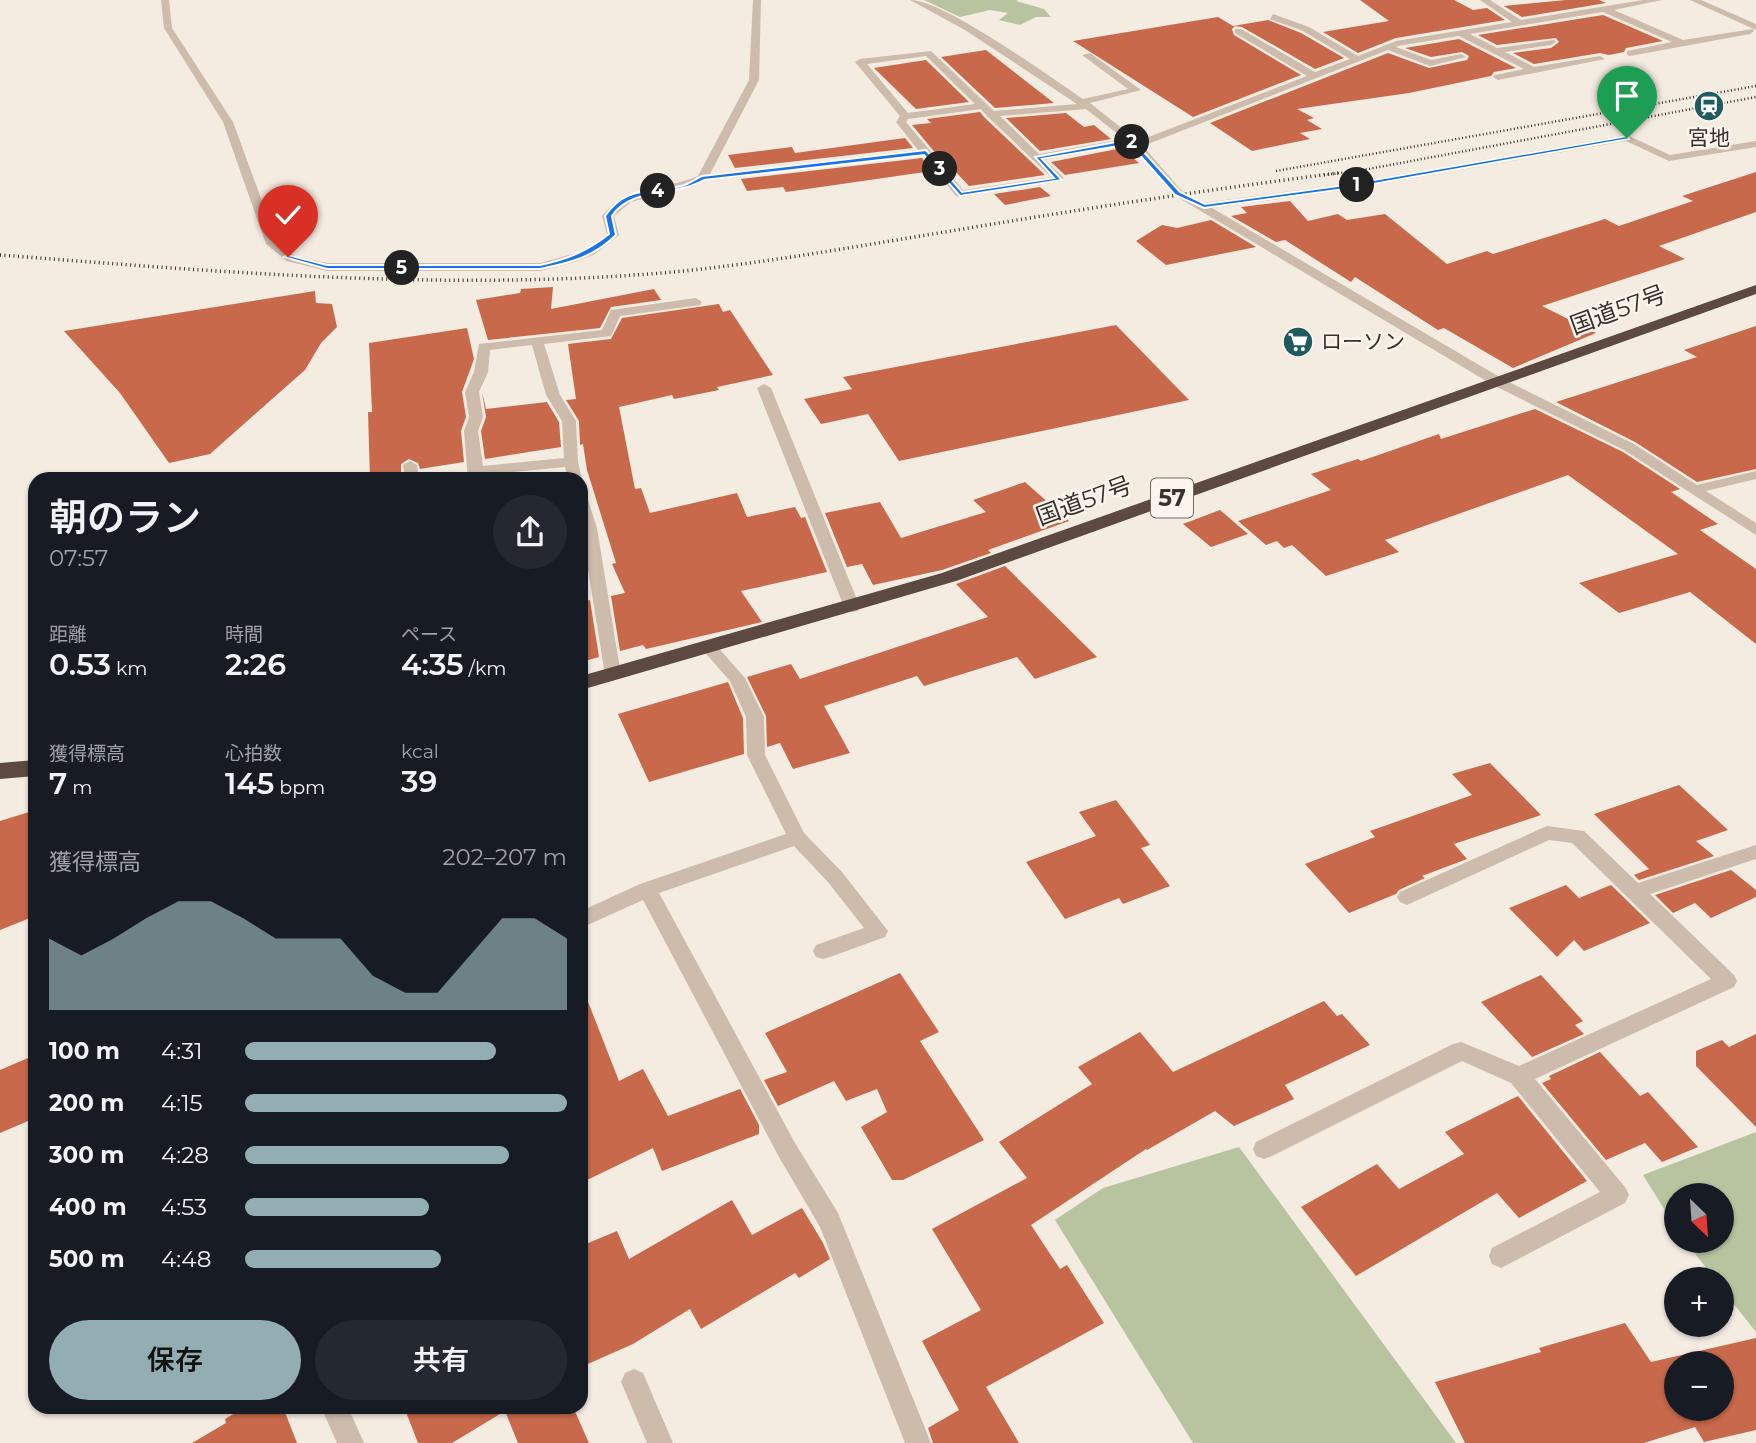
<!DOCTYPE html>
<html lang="ja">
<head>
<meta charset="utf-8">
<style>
  body { margin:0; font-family:Montserrat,"Noto Sans JP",sans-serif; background:#242831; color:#f1f3f6; height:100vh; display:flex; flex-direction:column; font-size:26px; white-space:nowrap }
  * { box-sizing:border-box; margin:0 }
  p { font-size:23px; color:#9ea1a6 }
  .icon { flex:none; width:38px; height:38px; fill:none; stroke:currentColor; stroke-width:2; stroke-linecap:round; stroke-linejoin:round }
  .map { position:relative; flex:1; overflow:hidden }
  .panel { position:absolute; left:28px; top:472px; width:560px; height:942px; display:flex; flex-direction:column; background:#171b24; border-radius:21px; box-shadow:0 2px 5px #0004 }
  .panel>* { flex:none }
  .needle { width:46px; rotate:155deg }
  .buttons { position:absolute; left:1664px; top:1183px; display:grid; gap:14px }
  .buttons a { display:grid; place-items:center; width:70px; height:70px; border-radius:50%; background:#171b24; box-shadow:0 2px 5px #0004; font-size:35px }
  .pin { position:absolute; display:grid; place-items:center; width:60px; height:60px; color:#fff; margin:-72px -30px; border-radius:50% 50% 50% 0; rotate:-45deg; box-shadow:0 0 7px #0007 }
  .pin .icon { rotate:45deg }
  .km { position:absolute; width:35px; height:35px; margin:-18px; border-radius:50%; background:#222; color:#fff; font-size:19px; line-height:35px; text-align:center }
  .round { display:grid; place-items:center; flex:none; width:74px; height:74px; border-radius:37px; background:#242831 }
  .headline { display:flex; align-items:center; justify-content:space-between; height:119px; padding:0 21px }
  h1 { font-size:38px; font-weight:600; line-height:52px }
  .stats { display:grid; grid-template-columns:repeat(3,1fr); gap:10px; height:119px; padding:7px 21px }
  .stats div { display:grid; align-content:center }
  .stats b { font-size:30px; font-weight:600 }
  .stats small { font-size:19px; font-weight:400 }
  .stats p { font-size:19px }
  .chart { height:196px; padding:14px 21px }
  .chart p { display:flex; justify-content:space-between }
  .chart svg { width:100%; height:126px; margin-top:7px; fill:#92aeb2; opacity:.7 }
  .primary-button { display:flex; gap:14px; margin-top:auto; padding:14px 21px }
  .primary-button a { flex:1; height:80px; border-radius:42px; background:#92aeb2; color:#111; font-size:28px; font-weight:600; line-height:80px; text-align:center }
  .primary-button a+a { background:#242831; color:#f1f3f6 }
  ul { padding:0 21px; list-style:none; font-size:23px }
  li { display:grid; grid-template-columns:112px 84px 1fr; align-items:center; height:52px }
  li i { height:18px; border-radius:9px; background:#92aeb2 }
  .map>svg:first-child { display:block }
  .green { fill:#b8c4a0 }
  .building { fill:#c8694b; fill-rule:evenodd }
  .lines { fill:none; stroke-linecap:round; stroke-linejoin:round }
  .minor { fill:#cdbbac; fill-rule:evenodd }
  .highway { fill:#5c4a42; fill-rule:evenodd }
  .rail-far1 { stroke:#3b302b; stroke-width:2.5; stroke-dasharray:1 2.5; stroke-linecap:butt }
  .rail { stroke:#3b302b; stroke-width:3.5; stroke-dasharray:1 3.5; stroke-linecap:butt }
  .route { fill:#1a73e8; stroke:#fff; stroke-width:2 }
  .labels { text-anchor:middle; stroke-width:5; stroke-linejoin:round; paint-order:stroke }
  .far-poi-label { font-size:21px; fill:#3b302b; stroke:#fbf5ee }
  .shield { fill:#fbf5ee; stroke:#756b66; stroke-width:2 }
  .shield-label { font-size:23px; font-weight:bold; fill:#3b302b }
  .street-label { font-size:24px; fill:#3b302b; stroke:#fbf5ee }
</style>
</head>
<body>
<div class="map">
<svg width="1756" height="1443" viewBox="0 0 1756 1443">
  <rect width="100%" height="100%" fill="#f4ebe1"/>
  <g class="green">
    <path d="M924,0H1018L1016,1L1044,9L1051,17H1036L1020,25L999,20L1008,13L990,10L960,17Z"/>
    <path d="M1756,1132V1332L1722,1289V1279H1715L1685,1241H1722V1195H1676V1228L1643,1175Z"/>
    <path d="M1239,1147L1456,1443H1193L1055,1220L1103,1188Z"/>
  </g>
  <g class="building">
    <path d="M1360,0H1454L1473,10L1487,8L1505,20L1396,38L1358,53L1323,32L1389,21Z"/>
    <path d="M1566,0H1599L1606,3L1522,17L1504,6Z"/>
    <path d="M1603,15L1663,41L1626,48L1624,52L1609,55L1600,53L1534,64L1513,53L1551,48L1559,42L1556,38L1497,45L1478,35Z"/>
    <path d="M1218,17L1233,26L1268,20L1301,33L1344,58L1315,69L1242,27L1235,26L1232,29L1234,35L1301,75L1193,117L1073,41Z"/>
    <path d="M1459,39L1516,68L1494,72L1491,76L1409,93L1297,109L1314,118L1307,120L1322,129L1300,133L1310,139L1252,151L1210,123L1388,53L1429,68L1467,60L1469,56L1462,52L1431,57L1405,48Z"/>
    <path d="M986,50L1054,103L995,108L941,57Z"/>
    <path d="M926,60L969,102L916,109L874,68Z"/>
    <path d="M980,112L985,118L1045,175L969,186L951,167L948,168L912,125L931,123L927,119Z"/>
    <path d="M1066,113L1084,127L1094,125L1111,139L1040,151L1006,118Z"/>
    <path d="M905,138L913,148L735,168L728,155L792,147L795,153Z"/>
    <path d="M1122,148L1139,163L1065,175L1051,162Z"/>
    <path d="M922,158L932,171L786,192L783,187L747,191L741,179Z"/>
    <path d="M1756,172V212L1659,246L1685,259L1542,306L1596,333L1513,368L1444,328L1438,330L1355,277L1351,282L1285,240L1276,242L1231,216L1247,213L1241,207L1290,201L1308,221L1338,214L1347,220L1385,214L1447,264L1487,251L1493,254L1605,219L1619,226L1693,201L1682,196Z"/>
    <path d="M1040,187L1051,196L1005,205L994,194Z"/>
    <path d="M1211,220L1256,247L1166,265L1136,241L1162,225L1177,228Z"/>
    <path d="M553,287L551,309L654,289L661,300L611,307L600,328L488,340L476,300L520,293L521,289Z"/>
    <path d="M315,291L316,303L332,304L337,327L321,343L305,370L210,454L169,463L120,393L64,331Z"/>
    <path d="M719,304L723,312L730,310L773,375L717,387L719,390L674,399L672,395L619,407L635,489L641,488L650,513L737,493L747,517L795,507L801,518L805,517L827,572L741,591L762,622L646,649L643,645L620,651L611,596L625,593L612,564L616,563L587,470L583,444L580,445L579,421L566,400L576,399L568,344L611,339L622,318Z"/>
    <path d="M1116,325L1189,400L899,461L868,414L821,424L804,399L852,389L843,377Z"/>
    <path d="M1756,326V469L1697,482L1635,442L1556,402L1697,357L1684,350Z"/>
    <path d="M467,328L474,359L462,392L466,417L461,431L464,462L420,469L418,463L409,459L401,464V472L370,479L368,412H372L369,343Z"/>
    <path d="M482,392L486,409L547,402L559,422L561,447L485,459L481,431L486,417Z"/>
    <path d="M1535,409L1623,452L1680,489L1671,492L1718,524L1700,530L1756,569V644L1690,592L1619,613L1579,583L1678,554L1568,475L1385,540L1399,552L1326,576L1292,545L1284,548L1277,541L1266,545L1238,521L1331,490L1311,474L1358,459L1361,461L1439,434L1441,439Z"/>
    <path d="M1025,482L1069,521L988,550L991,553L942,570L873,585L862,564L847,567L825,513L880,502L901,538L986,512L973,500Z"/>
    <path d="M1220,510L1248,534L1211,547L1183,524Z"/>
    <path d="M1005,566L1097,657L1035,679L1017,657L924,686L917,676L824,706L850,753L793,769L780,743L767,747L766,716L747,677L791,664L800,679L988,617L956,584Z"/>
    <path d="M590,600L599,657L581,662V602Z"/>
    <path d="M728,682L743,718L744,754L649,782L618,714Z"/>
    <path d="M1490,763L1541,815L1454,844L1467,859L1422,876L1425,878L1399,890L1396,894L1349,913L1305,864L1375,837L1370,831L1472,795L1452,774Z"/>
    <path d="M1679,785L1728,830L1696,841L1714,856L1639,880L1634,875L1649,869L1594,814Z"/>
    <path d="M1116,800L1150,845L1141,848L1170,886L1123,904L1119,898L1065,919L1026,862L1096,836L1079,812Z"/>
    <path d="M29,812L30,855L35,854V916L0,930V821Z"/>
    <path d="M1731,870L1756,890V897L1711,918L1695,903L1673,913L1655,895Z"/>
    <path d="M1566,885L1579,898L1611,885L1650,923L1584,951L1574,940L1557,957L1509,908Z"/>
    <path d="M900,973L939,1032L920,1041L984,1140L903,1180H892L861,1127L887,1112L877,1089L846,1101L834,1081L778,1106L764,1080L787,1072L765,1033Z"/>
    <path d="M1541,975L1583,1021L1575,1025L1584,1034L1532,1057L1481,1002Z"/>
    <path d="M583,989L619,1081L643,1069L668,1116L740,1089L759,1125V1134L662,1171L653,1148L581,1183V990Z"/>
    <path d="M1324,1001L1337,1016L1342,1014L1370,1045L1285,1085L1294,1099L1234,1126L1215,1111L1147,1150L1146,1149L1031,1225L1060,1269L1067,1265L1104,1323L986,1387L1019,1443H933L928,1428L959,1410L922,1341L981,1310L932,1229L1027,1178L999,1142L1092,1084L1078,1067L1140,1032L1173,1072Z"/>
    <path d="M1756,1034V1127L1696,1066V1051L1722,1040L1729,1047Z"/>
    <path d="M1600,1052L1640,1096L1648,1092L1698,1147L1662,1162L1645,1143L1606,1160L1542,1083L1551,1079L1549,1076Z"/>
    <path d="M35,1055V1118L0,1133V1070Z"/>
    <path d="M1518,1096L1587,1181L1519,1218L1497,1193L1356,1276L1301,1207L1377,1164L1399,1189L1464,1154L1445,1132Z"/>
    <path d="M732,1200L752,1235L802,1208L823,1243L830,1259L799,1278L795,1273L701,1329L690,1309L633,1344L581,1367V1246L617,1231L629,1259Z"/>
    <path d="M1625,1323L1651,1362L1756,1338V1430L1704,1442L1695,1427L1644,1443H1465L1435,1382L1541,1352L1539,1348ZM1676,1363H1722V1409H1676Z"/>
    <path d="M245,1407H283L297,1443H192L226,1423L225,1419Z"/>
    <path d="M404,1407H573L589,1443H518L505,1411L452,1443H418Z"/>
  </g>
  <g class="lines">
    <g class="minor">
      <path d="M161,0H169L172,28L233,122L277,242L295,256L327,263H540L587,250L607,234L602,216C626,186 665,190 698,176L749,80L753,0H761L759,80L710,174L918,150L896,122L900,116L855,62L860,59L931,51L994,111L1077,104L965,30L910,0C944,0 1050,77 1083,99L1128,89L1082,55L1090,53L1141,90L1090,103L1138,141L1307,76L1235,33V29H1241L1315,72L1350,59L1303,31L1270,19L1273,14L1309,27L1358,56L1396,41L1512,22L1480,0H1490L1521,20L1643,0H1662L1614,10L1683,40L1753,29L1754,31L1750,34L1630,56L1627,55V51L1672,42L1603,12L1470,34L1497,48L1554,40L1556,42L1551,45L1505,52L1534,67L1600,56L1605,59L1498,80L1493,77L1495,75L1524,69L1459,36L1398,46L1396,47L1431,60L1461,54L1466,57L1430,66L1388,50L1143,146L1182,191L1203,203L1345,184L1627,135L1670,155L1756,141V147L1669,161L1626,141L1345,190L1212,208L1503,379L1634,444L1697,485L1756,471V479L1706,491L1756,523V535L1624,450L1493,385L1174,195L1130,144L1045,160L1063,177V181L960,197L956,196L923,155L704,181L631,202L614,216L619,235L595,254L575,262L540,271H327L287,261L266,244L223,122L164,28ZM926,56L975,104L908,113L867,64ZM981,109L987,116L1051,177L963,190L906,122L908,119ZM1086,109L1124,139L1039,154L1000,116Z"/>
      <path d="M1690,0H1701L1756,24V30Z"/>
      <path d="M696,298L702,302L700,305L620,316L611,336L544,344L560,395L576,421L578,462L582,480L581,482V480H568L565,467L483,475L482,480H468L464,431L469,417L465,392L474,372L479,344L602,330L611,310ZM532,345L546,395L562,421L564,458L483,466L478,431L483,417L479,392L488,372L490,350Z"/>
      <path d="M764,384L771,388L860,607L858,611L852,612L844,607L757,388Z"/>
      <path d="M410,461L417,465L419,480H405L403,465Z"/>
      <path d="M581,496L588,500L597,528L621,675L613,681L605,675L581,526Z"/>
      <path d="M709,643L715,644L745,678L764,717L765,755L804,833L842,872L888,931L885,937L830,957L823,959L816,957L813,951L816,945L864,928L828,882L794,846L659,893L795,1143L838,1213L931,1443H905L820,1227L779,1157L643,900L581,928V911L640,884L786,834L747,755L746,717L730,681L701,648Z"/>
      <path d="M1547,826L1584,831L1638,883L1756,845V859L1650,894L1734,975L1737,981L1734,987L1535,1079L1625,1187L1629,1195L1625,1203L1501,1268L1492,1264L1489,1256L1492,1248L1600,1192L1511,1083L1462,1061L1272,1156L1264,1159L1256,1156L1253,1149L1256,1142L1453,1044L1461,1042L1519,1066L1711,979L1572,843L1549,840L1407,905L1400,902L1397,897L1400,892Z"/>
      <path d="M634,1369L643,1373L673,1443H647L621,1382L625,1373Z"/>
      <path d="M321,1407H348L364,1443H337Z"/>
    </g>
    <g class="highway">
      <path d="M1756,285V294L956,581L581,690V676L942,573Z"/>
      <path d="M35,760V776L0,779V763Z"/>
    </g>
    <g class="rail-far1">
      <path d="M1276,171L1756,86"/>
      <path d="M1324,175L1363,170L1756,97"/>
    </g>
    <path class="rail" d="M0,255C221,272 441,291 662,273C763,264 863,245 963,229C1088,208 1213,189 1338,173"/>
  </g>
  <path class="route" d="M1627,136L1629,139L1345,189L1204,208L1175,195L1130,144L1042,159L1062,180L960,196L924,155L704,180C674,197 631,187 612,216L616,235C594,257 570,263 540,269H327L284,257L288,255L327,265H540C567,259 586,252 609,234L605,216C625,186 650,193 681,186C689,184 695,179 702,176L926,150L962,192L1054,178L1035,157L1132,139L1180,192L1205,204L1345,185Z"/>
  <defs>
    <g id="station-disc" transform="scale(1.575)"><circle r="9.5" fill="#1f5a5e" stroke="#fbf5ee"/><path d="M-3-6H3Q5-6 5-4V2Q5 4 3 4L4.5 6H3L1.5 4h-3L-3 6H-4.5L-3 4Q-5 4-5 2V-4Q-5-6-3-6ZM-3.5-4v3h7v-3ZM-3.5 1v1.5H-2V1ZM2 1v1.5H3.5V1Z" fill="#fff"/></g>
    <g id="supermarket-disc" transform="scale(1.575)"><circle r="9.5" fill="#1f5a5e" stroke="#fbf5ee"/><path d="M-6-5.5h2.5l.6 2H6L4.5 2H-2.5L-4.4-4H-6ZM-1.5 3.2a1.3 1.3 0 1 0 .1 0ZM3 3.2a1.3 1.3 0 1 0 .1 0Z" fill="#fff"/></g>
  </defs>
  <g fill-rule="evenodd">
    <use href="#station-disc" x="1709" y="106"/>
    <use href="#supermarket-disc" x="1298" y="342"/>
  </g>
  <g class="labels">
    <g class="far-poi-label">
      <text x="1709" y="145">宮地</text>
      <text x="1321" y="349" text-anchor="start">ローソン</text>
    </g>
    <rect class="shield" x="1151" y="478.5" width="42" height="39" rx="5"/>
    <g class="shield-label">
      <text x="1172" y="506">57</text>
    </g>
    <g class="street-label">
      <text transform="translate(1618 310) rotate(-20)" y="8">国道57号</text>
      <text transform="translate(1084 501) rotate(-20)" y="8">国道57号</text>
    </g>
  </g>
</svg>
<div class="buttons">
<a><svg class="needle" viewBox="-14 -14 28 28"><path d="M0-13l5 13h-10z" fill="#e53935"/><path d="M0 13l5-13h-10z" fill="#9ea1a6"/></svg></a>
<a>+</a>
<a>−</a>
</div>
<div class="pin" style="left:1627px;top:138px;background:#1e9e55"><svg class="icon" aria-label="arrive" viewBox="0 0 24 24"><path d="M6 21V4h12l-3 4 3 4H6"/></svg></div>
<div class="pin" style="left:288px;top:257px;background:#d93025"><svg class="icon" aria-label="check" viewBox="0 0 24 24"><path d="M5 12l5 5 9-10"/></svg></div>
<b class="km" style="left:1357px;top:185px">1</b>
<b class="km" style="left:1132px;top:142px">2</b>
<b class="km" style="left:940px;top:169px">3</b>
<b class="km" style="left:658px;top:191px">4</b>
<b class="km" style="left:402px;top:268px">5</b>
<section class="panel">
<div class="headline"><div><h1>朝のラン</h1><p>07:57</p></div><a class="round"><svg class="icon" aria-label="share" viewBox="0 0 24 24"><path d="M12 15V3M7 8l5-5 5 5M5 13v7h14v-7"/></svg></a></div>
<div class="stats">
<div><p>距離</p><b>0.53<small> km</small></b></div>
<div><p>時間</p><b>2:26</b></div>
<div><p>ペース</p><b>4:35<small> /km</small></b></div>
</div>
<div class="stats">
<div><p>獲得標高</p><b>7<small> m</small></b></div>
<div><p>心拍数</p><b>145<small> bpm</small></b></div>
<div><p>kcal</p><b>39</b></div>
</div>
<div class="chart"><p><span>獲得標高</span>202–207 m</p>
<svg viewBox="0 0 160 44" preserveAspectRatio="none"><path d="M0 44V19L10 25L20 19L30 12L40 6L50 6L60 12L70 19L80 19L90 19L100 32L110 38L120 38L130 25L140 12L150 12L160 19V44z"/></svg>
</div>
<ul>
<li><b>100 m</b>4:31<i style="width:78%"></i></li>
<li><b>200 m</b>4:15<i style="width:100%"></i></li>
<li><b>300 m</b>4:28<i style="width:82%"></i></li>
<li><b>400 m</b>4:53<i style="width:57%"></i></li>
<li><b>500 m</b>4:48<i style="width:61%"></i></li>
</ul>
<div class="primary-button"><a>保存</a><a>共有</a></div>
</section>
</div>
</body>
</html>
